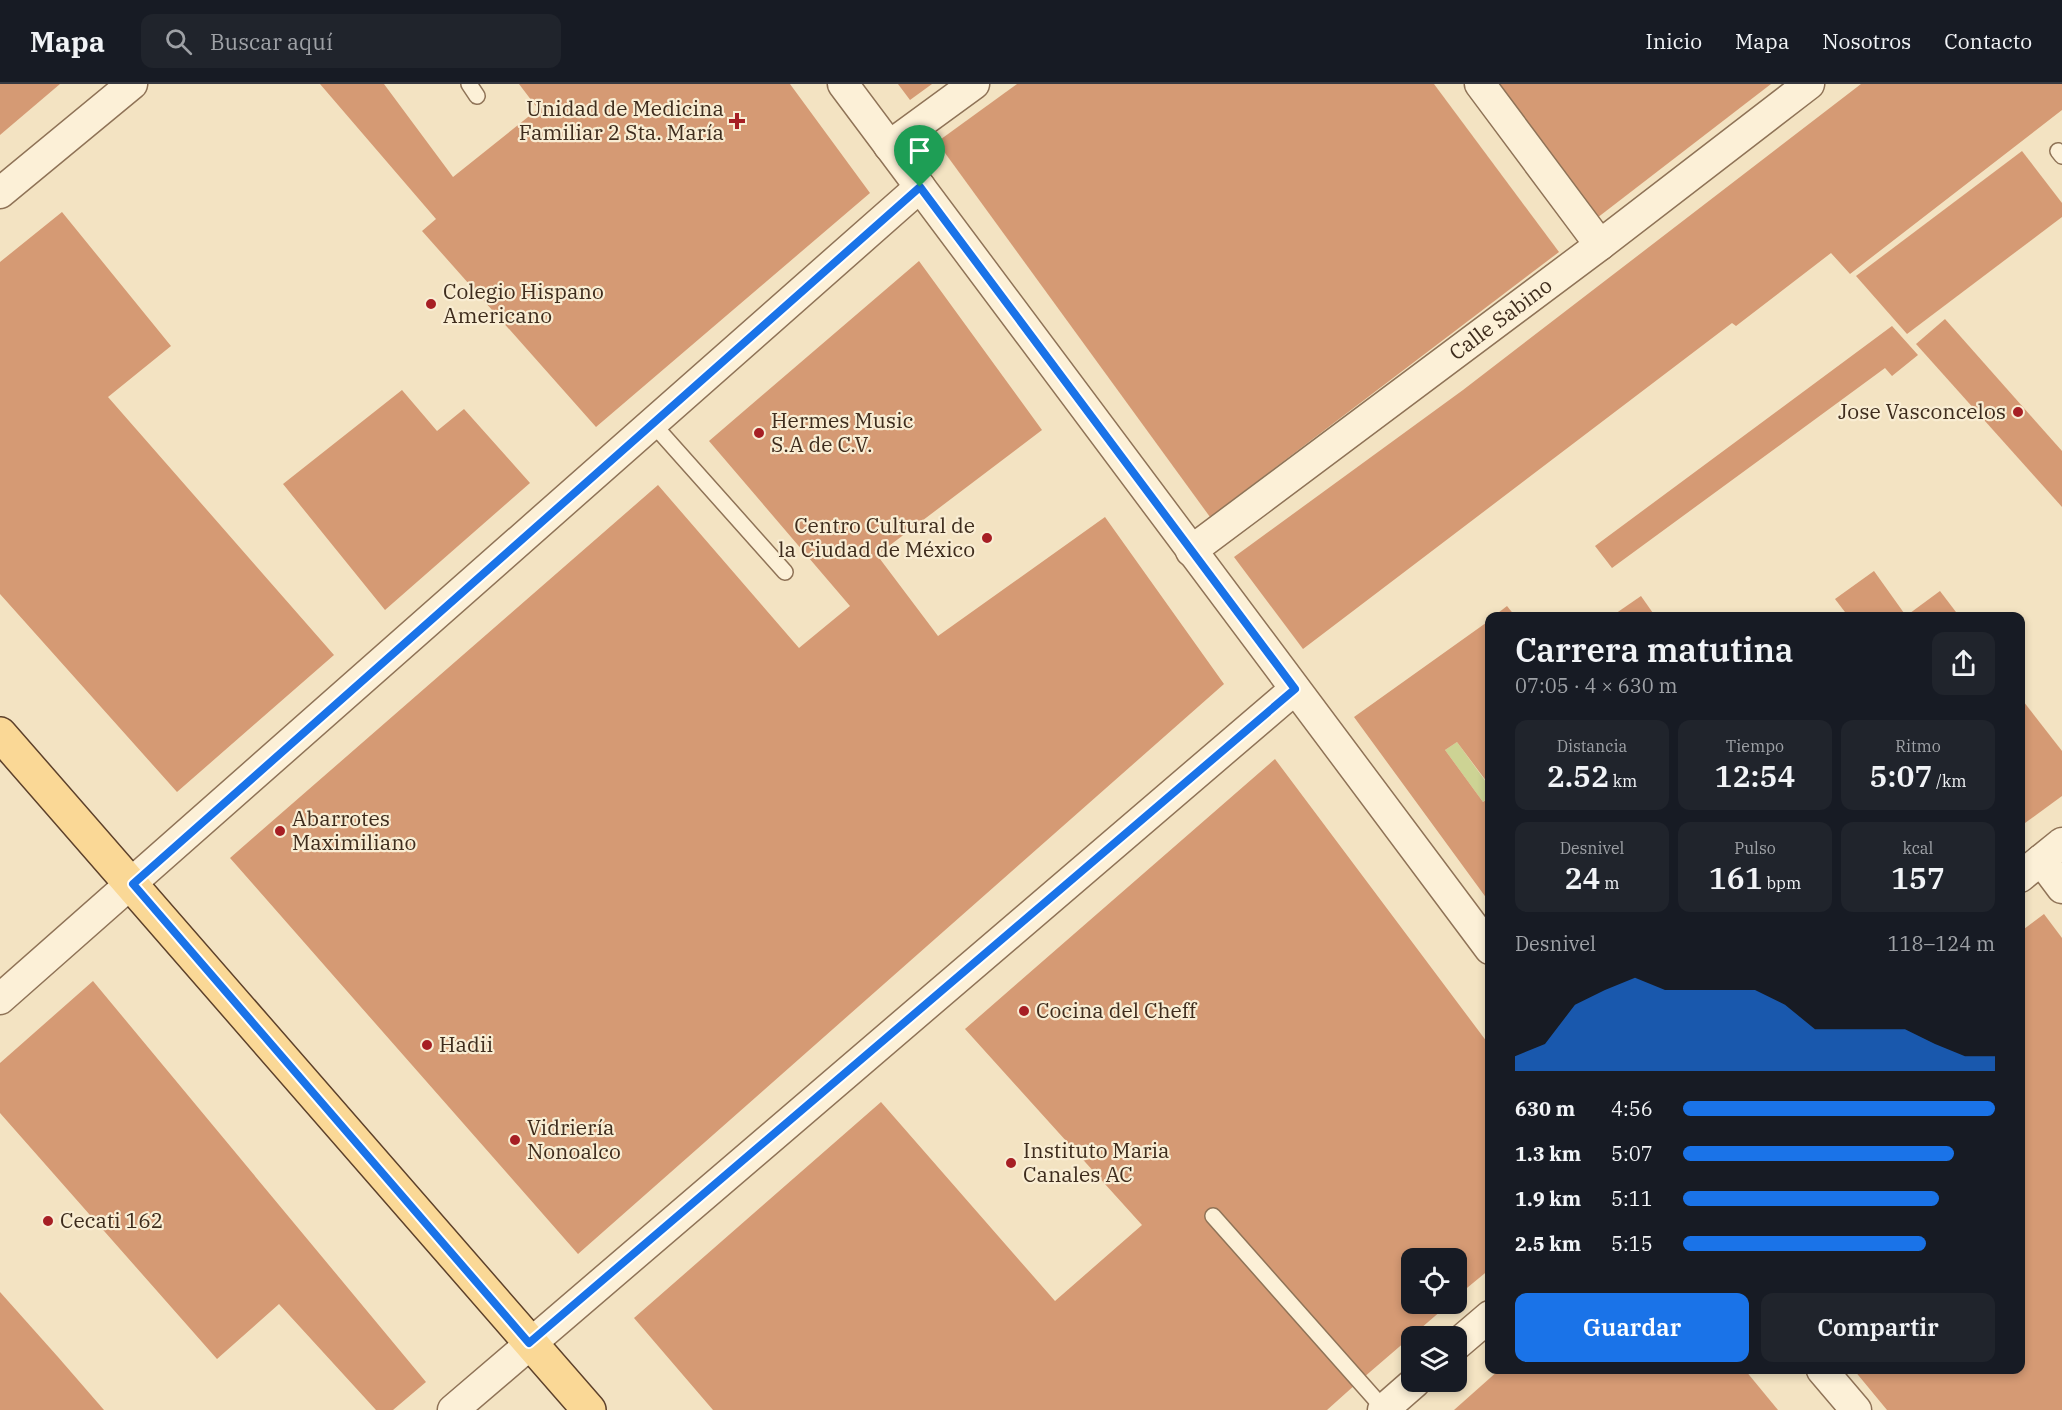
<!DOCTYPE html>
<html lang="es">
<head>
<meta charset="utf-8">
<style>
  body { margin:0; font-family:"IBM Plex Serif",serif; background:#20242c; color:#f1f3f6; height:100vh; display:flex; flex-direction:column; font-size:22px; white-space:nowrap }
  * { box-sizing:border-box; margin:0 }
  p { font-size:20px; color:#9ea1a6 }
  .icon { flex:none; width:33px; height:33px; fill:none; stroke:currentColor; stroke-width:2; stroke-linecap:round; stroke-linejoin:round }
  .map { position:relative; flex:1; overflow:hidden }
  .panel { position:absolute; left:1485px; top:528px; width:540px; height:762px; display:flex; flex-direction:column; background:#171b24; border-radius:12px; box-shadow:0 3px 9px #0003 }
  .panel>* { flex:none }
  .buttons { position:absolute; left:1401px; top:1164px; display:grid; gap:12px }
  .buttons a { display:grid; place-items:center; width:66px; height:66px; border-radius:12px; background:#171b24; box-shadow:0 3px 9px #0003; font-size:30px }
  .pin { position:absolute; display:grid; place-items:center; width:51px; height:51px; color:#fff; margin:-62px -26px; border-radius:50% 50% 50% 0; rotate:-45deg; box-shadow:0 0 6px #0007 }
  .pin .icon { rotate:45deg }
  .round { display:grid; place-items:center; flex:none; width:63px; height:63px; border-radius:12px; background:#20242c }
  .headline { display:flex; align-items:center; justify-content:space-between; height:102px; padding:0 30px }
  h1 { font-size:33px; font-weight:600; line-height:45px }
  .figures { display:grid; grid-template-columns:repeat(3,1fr); gap:9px; height:102px; padding:6px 30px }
  .figures div { display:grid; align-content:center; border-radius:12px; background:#20242c; text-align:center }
  .figures b { font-size:30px; font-weight:600 }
  .figures small { font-size:16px; font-weight:400 }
  .figures p { font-size:16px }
  .chart { height:168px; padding:12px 30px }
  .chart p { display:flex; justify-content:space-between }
  .chart svg { width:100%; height:108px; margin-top:6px; fill:#1a73e8; opacity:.7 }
  .button { display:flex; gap:12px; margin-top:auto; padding:12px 30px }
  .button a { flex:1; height:69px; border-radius:12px; background:#1a73e8; color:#fff; font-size:24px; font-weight:600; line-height:69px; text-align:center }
  .button a+a { background:#20242c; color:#f1f3f6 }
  ul { padding:0 30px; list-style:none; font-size:20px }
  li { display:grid; grid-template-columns:96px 72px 1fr; align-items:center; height:45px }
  li i { height:15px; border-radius:8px; background:#1a73e8 }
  header { display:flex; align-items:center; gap:36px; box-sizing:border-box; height:84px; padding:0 30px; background:#171b24; border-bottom:2px solid #363941 }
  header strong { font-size:28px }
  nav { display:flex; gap:33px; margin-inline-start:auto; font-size:21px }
  .search { width:420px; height:54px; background:#20242c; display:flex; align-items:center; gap:15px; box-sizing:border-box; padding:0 21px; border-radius:12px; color:#9ea1a6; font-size:22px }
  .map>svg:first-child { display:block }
  .green { fill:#cdd394 }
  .building { fill:#d59a74 }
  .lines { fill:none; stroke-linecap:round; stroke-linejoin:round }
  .lane-casing { stroke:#8f7357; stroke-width:18 }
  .street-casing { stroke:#8f7357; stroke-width:33 }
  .primary-casing { stroke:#5d412b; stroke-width:36 }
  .lane { stroke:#fcf0d7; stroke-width:15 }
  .street { stroke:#fcf0d7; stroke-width:30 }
  .primary { stroke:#fad896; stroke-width:33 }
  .route-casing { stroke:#fff; stroke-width:12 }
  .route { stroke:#1a73e8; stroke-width:8 }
  .poi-dot { fill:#a61f24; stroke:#f9edd3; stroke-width:2 }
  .labels { text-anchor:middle; stroke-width:4.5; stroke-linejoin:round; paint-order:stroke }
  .poi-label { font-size:21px; fill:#3e2c1d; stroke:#f9edd3; text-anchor:start }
  .street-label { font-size:21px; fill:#3e2c1d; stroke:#f9edd3 }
</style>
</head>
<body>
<header>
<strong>Mapa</strong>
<div class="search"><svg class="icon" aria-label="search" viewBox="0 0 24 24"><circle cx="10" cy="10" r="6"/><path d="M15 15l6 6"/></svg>Buscar aquí</div>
<nav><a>Inicio</a><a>Mapa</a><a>Nosotros</a><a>Contacto</a></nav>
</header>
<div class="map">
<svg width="2062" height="1326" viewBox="0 0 2062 1326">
  <rect width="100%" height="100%" fill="#f3e3c2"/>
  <path class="green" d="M1457,658L1489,702V713L1483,718L1445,666Z"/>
  <g class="building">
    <path d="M0,0H60L0,51Z"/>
    <path d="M320,0H384L453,93L538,25L519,0H790L870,109L596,343L422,147L436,135Z"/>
    <path d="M898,0H932L910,16Z"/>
    <path d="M1017,0H1434L1559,168L1210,433L937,58Z"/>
    <path d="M1498,0H1771L1597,134Z"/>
    <path d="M1861,0H2062V26L1850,190L1831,169L1736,242L1732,239L1303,565L1234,473L1463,306Z"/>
    <path d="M2022,67L2062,119V133L1907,250L1856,192Z"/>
    <path d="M62,128L171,262L108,313L334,571L177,708L0,510V178Z"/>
    <path d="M919,177L1042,346L877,471L938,552L1105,433L1224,600L578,1170L230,774L658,401L799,564L850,522L709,357Z"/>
    <path d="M1945,235L2062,367V423L1916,260Z"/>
    <path d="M1892,242L1918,271L1892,292L1885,284L1612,484L1595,462Z"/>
    <path d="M402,306L437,347L464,325L530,399L385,526L283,400Z"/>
    <path d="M1874,487L1904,529L1900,532H1848L1835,515Z"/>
    <path d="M1940,507L1959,532H1906Z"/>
    <path d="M1641,512L1655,532H1612Z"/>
    <path d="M1507,522L1515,532H1494Z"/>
    <path d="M1490,536V702L1457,658L1445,666L1483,718L1490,713V819L1354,633Z"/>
    <path d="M2020,613L2062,667V712L2025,739L2020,732Z"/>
    <path d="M1275,675L1490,962V1185L1456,1213V1174H1412V1220H1449L1363,1294L1212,1124L1206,1131L1356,1300L1327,1326H713L634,1234L881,1018L1055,1217L1142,1141L965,945Z"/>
    <path d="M2044,830L2062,854V1326H1887L1854,1286H2020V848Z"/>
    <path d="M93,897L426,1298L393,1326H376L279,1220L217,1275L0,1029V979Z"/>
    <path d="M0,1208L58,1273L104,1326H0Z"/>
    <path d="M1499,1286H1745L1778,1326H1454Z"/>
  </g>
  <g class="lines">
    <g class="lane-casing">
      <g id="lane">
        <path d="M469,0L477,12"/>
        <path d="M2058,67L2062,72"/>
        <path d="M653,340L785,488"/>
        <path d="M1213,1132L1384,1325"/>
      </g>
    </g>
    <g class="street-casing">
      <g id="street">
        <path d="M843,0L1490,865"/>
        <path d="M1480,0L1600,161"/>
        <path d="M889,62L974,0"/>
        <path d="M0,109L132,0"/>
        <path id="s1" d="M1191,467L1600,161L1809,0"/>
        <path d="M2041,776L2062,804"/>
        <path d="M2020,793L2062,759"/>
        <path d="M0,915L920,103"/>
        <path d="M1456,1261L1490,1232"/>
        <path d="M1822,1286L1856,1326"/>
        <path d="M453,1326L1295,605"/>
        <path d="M1383,1326L1415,1298"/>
      </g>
    </g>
    <g class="primary-casing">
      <path id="primary" d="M0,650L589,1326"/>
    </g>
    <use href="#lane" class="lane"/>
    <use href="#street" class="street"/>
    <use href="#primary" class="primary"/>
  </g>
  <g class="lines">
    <g class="route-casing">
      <path id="route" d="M920,103L1295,605L529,1259L133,800Z"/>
    </g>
    <use href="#route" class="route"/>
  </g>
  <g class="poi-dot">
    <path d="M734 28h6v6h6v6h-6v6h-6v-6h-6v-6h6z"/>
    <circle cx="431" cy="220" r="6"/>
    <circle cx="2018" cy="328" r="6"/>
    <circle cx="759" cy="349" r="6"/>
    <circle cx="987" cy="454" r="6"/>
    <circle cx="280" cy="747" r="6"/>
    <circle cx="1024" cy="927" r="6"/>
    <circle cx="427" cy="961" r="6"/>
    <circle cx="515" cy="1056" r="6"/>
    <circle cx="1011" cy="1079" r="6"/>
    <circle cx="48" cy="1137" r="6"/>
  </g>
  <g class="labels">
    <g class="poi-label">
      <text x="724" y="32" text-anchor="end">Unidad de Medicina<tspan x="724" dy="24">Familiar 2 Sta. María</tspan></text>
      <text x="443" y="215">Colegio Hispano<tspan x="443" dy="24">Americano</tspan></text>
      <text x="2006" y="335" text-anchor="end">Jose Vasconcelos</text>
      <text x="771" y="344">Hermes Music<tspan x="771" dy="24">S.A de C.V.</tspan></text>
      <text x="975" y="449" text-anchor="end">Centro Cultural de<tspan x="975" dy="24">la Ciudad de México</tspan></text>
      <text x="292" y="742">Abarrotes<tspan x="292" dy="24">Maximiliano</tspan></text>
      <text x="1036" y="934">Cocina del Cheff</text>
      <text x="439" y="968">Hadii</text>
      <text x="527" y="1051">Vidriería<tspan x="527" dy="24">Nonoalco</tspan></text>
      <text x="1023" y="1074">Instituto Maria<tspan x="1023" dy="24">Canales AC</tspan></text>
      <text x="60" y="1144">Cecati 162</text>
    </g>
    <g class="street-label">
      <text dy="7" stroke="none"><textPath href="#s1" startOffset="387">Calle Sabino</textPath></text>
    </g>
  </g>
</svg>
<div class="buttons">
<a><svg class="icon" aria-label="locate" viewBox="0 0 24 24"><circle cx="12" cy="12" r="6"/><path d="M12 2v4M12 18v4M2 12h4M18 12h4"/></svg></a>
<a><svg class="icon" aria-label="layers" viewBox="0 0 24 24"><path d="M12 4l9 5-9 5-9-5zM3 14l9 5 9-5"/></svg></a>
</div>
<div class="pin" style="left:920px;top:103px;background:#1e9e55"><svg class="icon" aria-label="arrive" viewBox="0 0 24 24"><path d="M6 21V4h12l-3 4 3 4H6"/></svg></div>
<section class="panel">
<div class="headline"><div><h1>Carrera matutina</h1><p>07:05 · 4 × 630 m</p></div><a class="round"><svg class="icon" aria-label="share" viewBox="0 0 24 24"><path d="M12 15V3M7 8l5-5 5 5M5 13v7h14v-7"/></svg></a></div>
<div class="figures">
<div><p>Distancia</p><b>2.52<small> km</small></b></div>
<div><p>Tiempo</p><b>12:54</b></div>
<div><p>Ritmo</p><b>5:07<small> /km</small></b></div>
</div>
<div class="figures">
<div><p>Desnivel</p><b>24<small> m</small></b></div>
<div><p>Pulso</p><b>161<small> bpm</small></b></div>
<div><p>kcal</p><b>157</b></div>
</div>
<div class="chart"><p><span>Desnivel</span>118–124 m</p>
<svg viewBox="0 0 160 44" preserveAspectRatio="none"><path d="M0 44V38L10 33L20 17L30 11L40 6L50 11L60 11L70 11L80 11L90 17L100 27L110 27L120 27L130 27L140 33L150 38L160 38V44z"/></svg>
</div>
<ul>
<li><b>630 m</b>4:56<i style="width:100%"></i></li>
<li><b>1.3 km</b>5:07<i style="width:87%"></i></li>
<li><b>1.9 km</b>5:11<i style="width:82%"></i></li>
<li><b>2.5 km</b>5:15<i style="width:78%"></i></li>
</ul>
<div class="button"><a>Guardar</a><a>Compartir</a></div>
</section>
</div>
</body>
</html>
